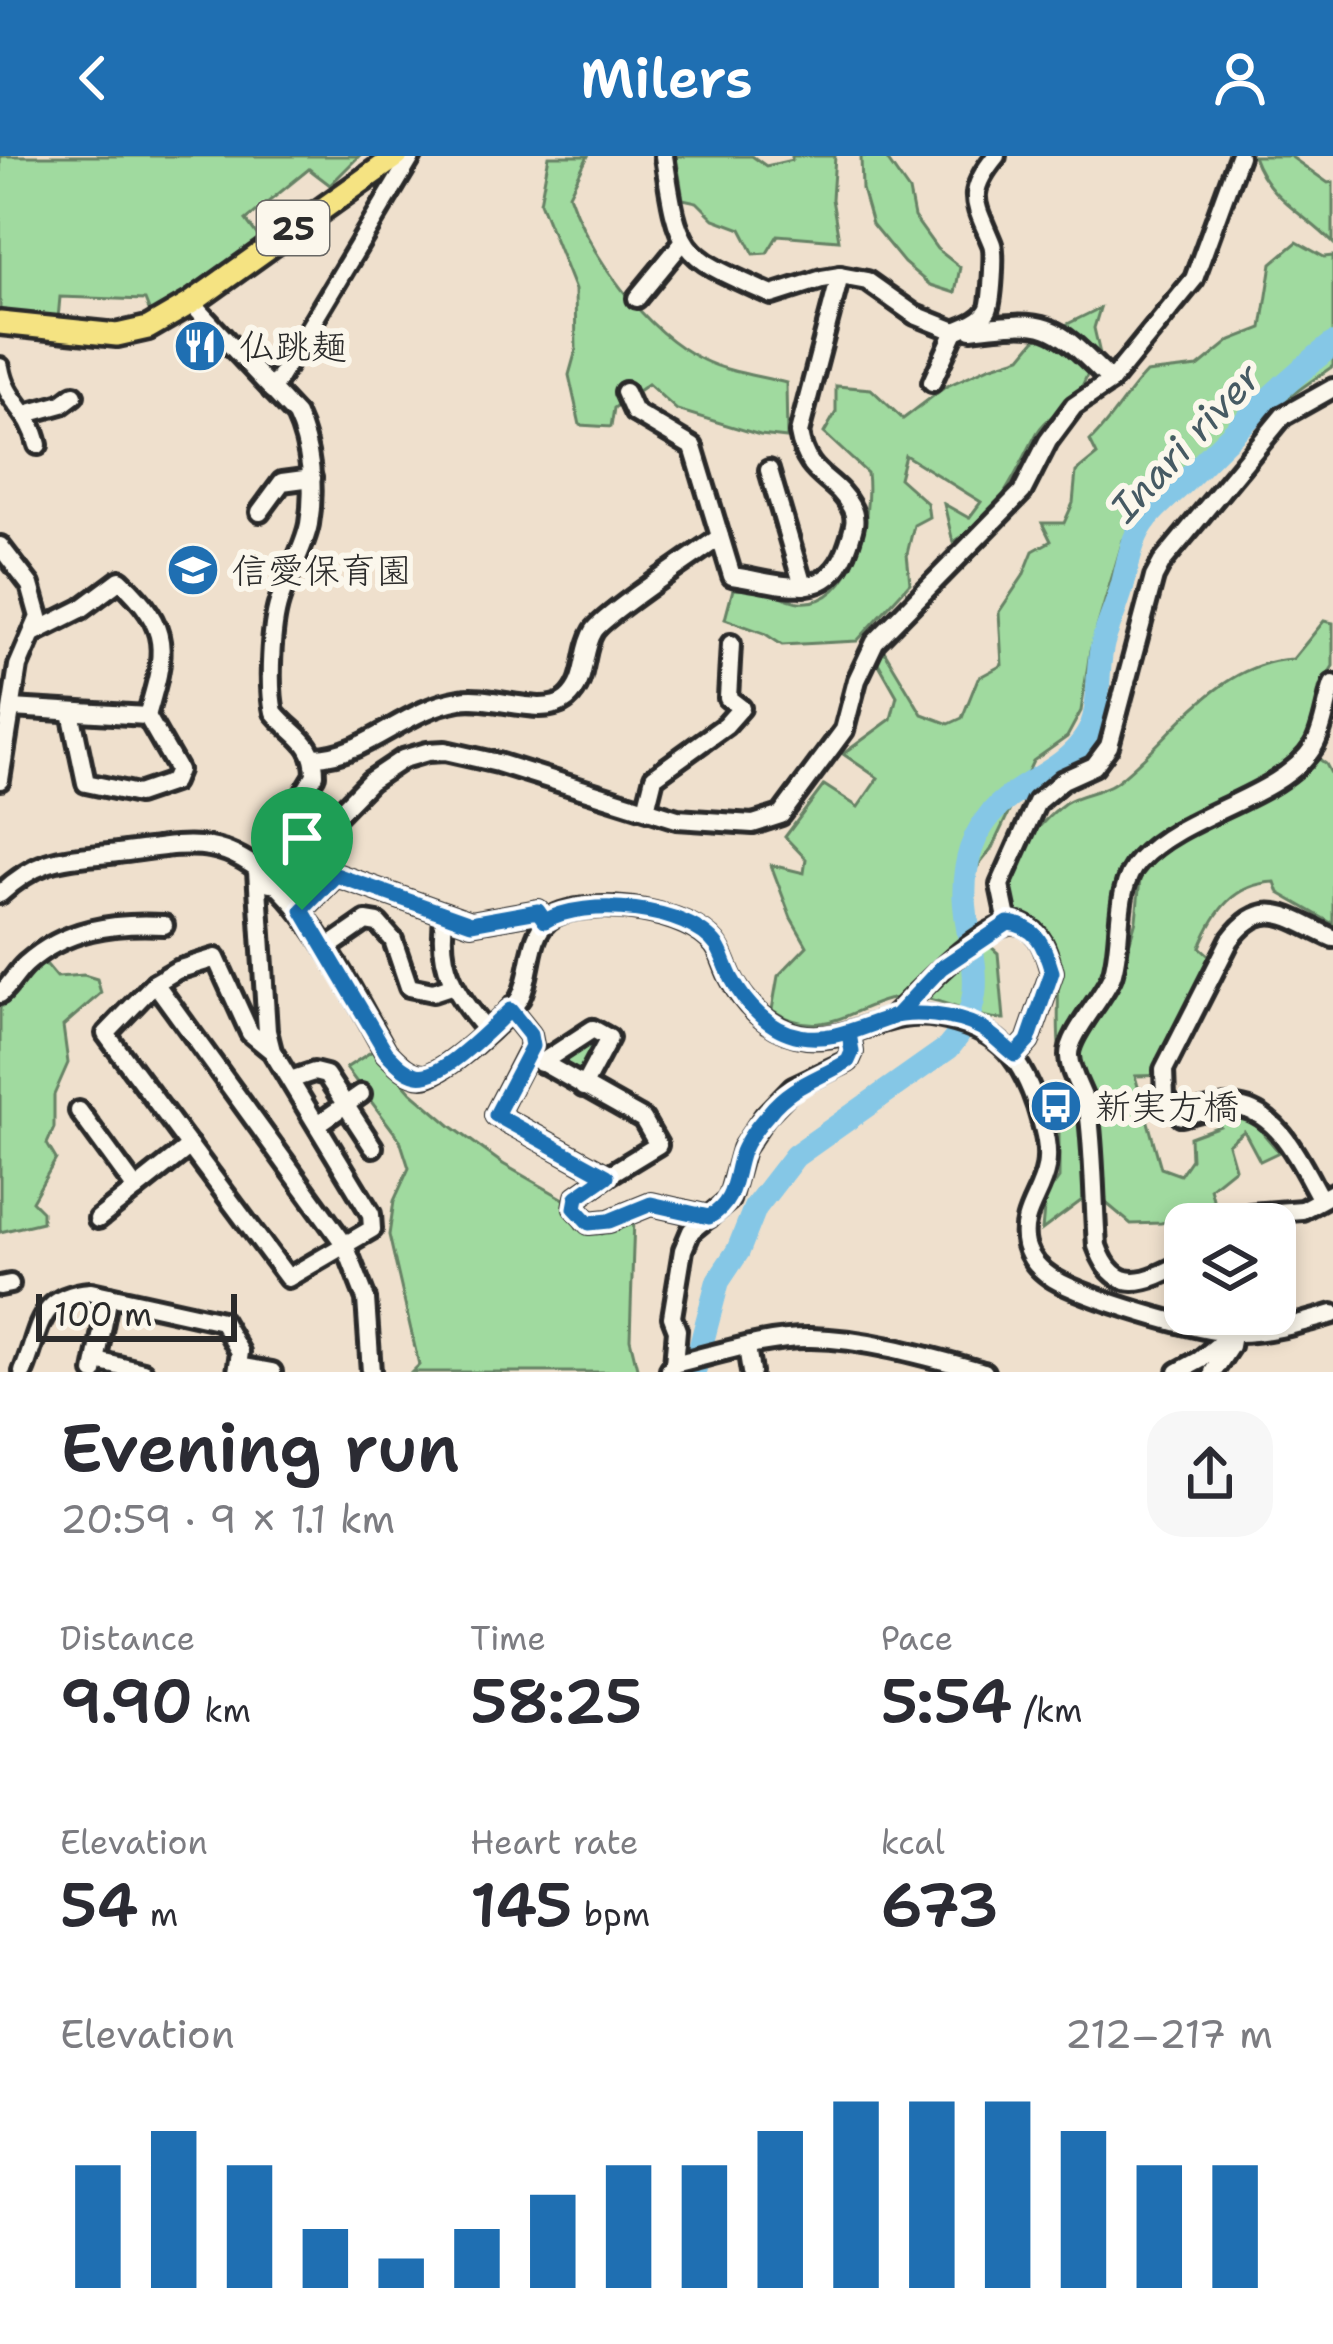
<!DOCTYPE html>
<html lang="en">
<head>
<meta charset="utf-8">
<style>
  body { margin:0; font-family:"Shantell Sans","Klee One",sans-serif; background:#f7f7f7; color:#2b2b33; height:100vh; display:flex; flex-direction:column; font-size:45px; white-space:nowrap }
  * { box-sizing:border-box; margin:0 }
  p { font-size:39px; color:#7c7c81 }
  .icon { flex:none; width:66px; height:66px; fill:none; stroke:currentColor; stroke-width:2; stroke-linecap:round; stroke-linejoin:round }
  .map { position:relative; height:1216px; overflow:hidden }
  .drawer { display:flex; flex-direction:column; background:#fff; flex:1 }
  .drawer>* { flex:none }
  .fabs { position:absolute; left:1164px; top:1047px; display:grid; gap:24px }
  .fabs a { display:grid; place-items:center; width:132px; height:132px; border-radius:24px; background:#fff; box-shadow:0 6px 18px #0003; font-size:60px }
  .scale { position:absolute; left:36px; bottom:30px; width:201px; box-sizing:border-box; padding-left:12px; border:6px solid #2b2b2b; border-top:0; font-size:33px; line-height:42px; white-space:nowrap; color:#2b2b2b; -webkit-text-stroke:9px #fbf7ec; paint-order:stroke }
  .pin { position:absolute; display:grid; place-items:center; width:102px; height:102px; color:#fff; margin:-123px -51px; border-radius:50% 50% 50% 0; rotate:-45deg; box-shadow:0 0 12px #0007 }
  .pin .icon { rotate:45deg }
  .round { display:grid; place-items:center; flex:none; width:126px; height:126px; border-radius:36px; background:#f7f7f7 }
  .summary { display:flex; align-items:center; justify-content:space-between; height:204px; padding:0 60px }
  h1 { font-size:66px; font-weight:600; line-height:90px }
  .stats { display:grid; grid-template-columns:repeat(3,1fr); gap:18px; height:204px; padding:12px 60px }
  .stats div { display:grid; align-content:center }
  .stats b { font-size:60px; font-weight:600 }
  .stats small { font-size:33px; font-weight:400 }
  .stats p { font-size:33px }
  .chart { height:336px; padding:24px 60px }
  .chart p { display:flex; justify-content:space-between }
  .chart svg { width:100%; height:216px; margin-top:12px; stroke:#1f6fb2; stroke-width:6 }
  header { display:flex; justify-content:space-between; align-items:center; height:156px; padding:0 60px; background:#1f6fb2; color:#fff; font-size:54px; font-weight:600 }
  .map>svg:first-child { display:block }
  .green { fill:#a0da9f; stroke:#668265; stroke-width:3 }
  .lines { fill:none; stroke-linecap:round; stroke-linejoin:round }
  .river { stroke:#85c7e6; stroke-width:24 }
  .minor-casing { stroke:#2b2b2b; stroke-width:26 }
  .major-casing { stroke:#2b2b2b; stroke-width:30 }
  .minor { stroke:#fbf7ec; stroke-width:16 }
  .major { stroke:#f5e382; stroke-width:21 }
  .route-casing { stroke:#fff; stroke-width:24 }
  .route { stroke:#1f6fb2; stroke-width:15 }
  .labels { text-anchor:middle; stroke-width:12; stroke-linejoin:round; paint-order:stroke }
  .shield { fill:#fbf7ec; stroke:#696865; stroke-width:3 }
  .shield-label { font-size:33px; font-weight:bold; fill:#2b2b2b }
  .poi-label { font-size:36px; fill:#2b2b2b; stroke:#fbf7ec; text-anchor:start }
  .water-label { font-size:39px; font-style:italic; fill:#465a63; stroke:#fbf7ec }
</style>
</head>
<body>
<header><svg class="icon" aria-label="back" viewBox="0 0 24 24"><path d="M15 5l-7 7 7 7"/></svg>Milers<svg class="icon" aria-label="person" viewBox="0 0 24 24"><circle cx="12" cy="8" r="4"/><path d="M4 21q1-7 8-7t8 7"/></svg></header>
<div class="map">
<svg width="1333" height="1216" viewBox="0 0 1333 1216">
  <rect width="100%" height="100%" fill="#efe0cd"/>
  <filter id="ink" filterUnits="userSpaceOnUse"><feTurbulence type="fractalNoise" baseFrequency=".00833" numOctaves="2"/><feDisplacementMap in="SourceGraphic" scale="24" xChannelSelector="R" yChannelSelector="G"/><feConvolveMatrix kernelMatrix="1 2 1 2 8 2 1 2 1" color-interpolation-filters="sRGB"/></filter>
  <g filter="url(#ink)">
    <g class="green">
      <path d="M0,0H359L330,29L309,13L246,64L261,84L151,159L145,144L60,141L58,163L0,157Z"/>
      <path d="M549,0H588L569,38C589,98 644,175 703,204C727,216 760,220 786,227L787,282L760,279L677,254L648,228L614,252L611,271L580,269L569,219L576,194L575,134L540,46Z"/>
      <path d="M676,0H752L766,10L792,4V0H835L832,43L839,84L778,79L767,97L754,98L741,73L714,63L697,46L683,43Z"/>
      <path d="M861,0H890L888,5L909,35L914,61L937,93L960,111L955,137L930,129L904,107L872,68L862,33Z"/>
      <path d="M1253,0H1290L1328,27L1333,26V87C1305,58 1268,43 1253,0Z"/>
      <path d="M1297,86L1324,101L1333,100V210L1180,317L1123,384L1090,495L1081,555L1067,581L1033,605L991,694L971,719L968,761L975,777L998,797L1004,863C976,863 951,846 923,842C862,832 835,894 772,854L778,820L807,790L791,762L771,709L804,717L806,703L785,681L824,629L858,651L878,622L843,598L891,563L897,540L877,505L883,493L922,558L949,568L962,562L978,522L1002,509L999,456L1023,420L1033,395L1051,385L1042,367H1064L1073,347L1076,316L1097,299L1090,285C1112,264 1125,239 1146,217L1198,211L1231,184L1262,172L1272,107Z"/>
      <path d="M1100,152L1094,172L1100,198C1090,210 1088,218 1082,230C1073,249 1047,259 1037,277C1013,321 1000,361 953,386L944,348L969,362L981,346L905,299L899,322L927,347L929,361L914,369L907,398L910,427L857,485L782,489L764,477L725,463L733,433C746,434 759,434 772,437C781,439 790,445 799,446C856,452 872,356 867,317L824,277L836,256V230L871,233L903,263L945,231L989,211L1021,201L1035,184Z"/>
      <path d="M1324,465L1333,467V510L1319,532L1311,580L1276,624L1315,600L1326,608L1333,621V768L1279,737L1275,726C1233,728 1215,755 1200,791L1226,814L1173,919L1135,920L1161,1012L1180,1019L1191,1003L1190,981L1220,970L1216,957L1236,955L1256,969L1279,996L1260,1005L1244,975L1228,988L1235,1012L1210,1032L1216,1054L1161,1067L1131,1068L1093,1036L1042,1074L1045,1042L1059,1022V961L1079,946L1076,891L1116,834L1136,764L1140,723L1129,720L1115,796L1100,830L1060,898C1052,840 1077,787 1010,755C1007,732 1008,714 1021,694C1031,678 1050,658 1065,647C1080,637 1101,637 1116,626C1173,583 1214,507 1293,503Z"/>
      <path d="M36,809H47L57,821L84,819L97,823L101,837L63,870L68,907L54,939V972L47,988L56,1003L32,1045L42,1055V1066L0,1076V852Z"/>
      <path d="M594,879L600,882L579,922L555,910L556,901Z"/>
      <path d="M374,894L411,936L451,970L503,1008L564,1043L577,1072L602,1078L634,1061L630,1183L638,1216H412L419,1209L389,1079L394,1045L409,1012L400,984L346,912Z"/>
    </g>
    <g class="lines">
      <path class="river" d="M694,1216L718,1125L738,1095L755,1052L795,1000L948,892C1008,824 945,773 971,693C994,626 1055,629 1086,581C1104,554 1094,513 1104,483C1110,465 1117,449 1122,431C1127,414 1129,394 1137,378C1147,356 1169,341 1186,324C1233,277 1280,229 1333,188"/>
      <g class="minor-casing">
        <g id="minor">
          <path d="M664,0C679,102 681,98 772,139L822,123L840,120L867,125L915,159L955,175L932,226"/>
          <path d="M637,142L682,87"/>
          <path d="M191,147L296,259C311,291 315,332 309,368C304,394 287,419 279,446C271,471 268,531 274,556C293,580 315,584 315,619L257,715L267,875L272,895L371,1058L372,1073L288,1122L106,878L155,827L177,814L216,802L250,877L272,895"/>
          <path d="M971,173C1053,162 1054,169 1111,225"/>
          <path d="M955,175C967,170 981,166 988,154C992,147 995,96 992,88C976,48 964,39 996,0"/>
          <path d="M0,211C6,248 30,252 38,289"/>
          <path d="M272,234L412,0"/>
          <path d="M625,236L634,256L693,291L732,420C783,427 829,450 849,387C853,374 858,363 851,351C834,319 807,323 799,277L840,120"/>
          <path d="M26,258L62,248L74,239"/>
          <path d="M769,314L803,430"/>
          <path d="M260,356L282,326L312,322"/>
          <path d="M0,390L30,429L39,461L18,510L0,624"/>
          <path d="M12,552L147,560C166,495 172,473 120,424L81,453L33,477"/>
          <path d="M71,556L86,627L138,638L173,626L178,614L147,560"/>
          <path d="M315,601C366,600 404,553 460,544C491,538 544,563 567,543C588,525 581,496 594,475C603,460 699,396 720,381"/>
          <path d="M646,653L654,621L726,569L741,552L728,542L731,488"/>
          <path d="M270,727L370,625L403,603L427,596L445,595L498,607L677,663L753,668L781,659L844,574L857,524L875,486L1022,336L1048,285L1074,250L1111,225L1194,123L1239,0"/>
          <path d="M0,738C41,700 65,703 118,697C147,694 181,686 210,691C291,705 349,831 386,896C396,906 407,919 423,920C442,921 509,859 520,842C535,814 525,769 561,757C600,743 688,754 715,788C722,797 725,810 730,820C743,847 767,871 796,879C844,892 887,851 937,861C995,872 1018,894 1037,950C1043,971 1050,990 1046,1012C1041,1040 1019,1059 1026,1089C1030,1103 1041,1115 1054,1123C1084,1141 1202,1178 1236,1177C1269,1177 1301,1167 1333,1158"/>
          <path d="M302,754L336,719L471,767L538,755L546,765"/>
          <path d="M445,758C436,808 455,839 487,875"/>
          <path d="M1008,767L1000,729L1037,646L1063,624L1094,610L1109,590L1154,421L1162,406L1283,260L1333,232"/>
          <path d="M327,792L366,765L378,767L393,784L409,831L433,836L451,830"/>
          <path d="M155,827L345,1089L366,1143L371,1216"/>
          <path d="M0,838C10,830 16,817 26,808C65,773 114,766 164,769"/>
          <path d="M510,854L530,879L532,889L496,959L607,1020L658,989L643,963L529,899"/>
          <path d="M895,859C918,837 990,756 1023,769C1042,776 1047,799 1052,816L1028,885L1015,899"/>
          <path d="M541,907L593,873L609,882L583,931"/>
          <path d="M290,924L314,916L326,919L373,991"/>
          <path d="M79,955L136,1033"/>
          <path d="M318,968L361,938"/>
          <path d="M607,1020L577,1041L575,1052L589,1067L609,1065L651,1048L709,1061"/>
          <path d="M1320,1042C1302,1010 1280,957 1238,951C1220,948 1199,956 1181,960L1165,942L1164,914L1230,784C1265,737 1289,763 1333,782"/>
          <path d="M98,1063L190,990"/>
          <path d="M1230,1068L1250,1058L1302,1054L1333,1037"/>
          <path d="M1185,1106C1146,1127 1115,1141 1097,1090C1094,1048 1094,1004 1089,961C1087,940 1070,921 1069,900C1068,879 1103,843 1112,820C1124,785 1113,732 1139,705C1184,656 1281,643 1314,590C1324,573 1326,547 1333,528"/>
          <path d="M0,1130L10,1128"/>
          <path d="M747,1191L751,1216"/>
          <path d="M97,1205L143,1216"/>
          <path d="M674,1208L677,1174L672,1161L683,1094L691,1075L729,1044L743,993L765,960L793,931L848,905L852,896L849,877"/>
          <path d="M239,1210L272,1216"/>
          <path d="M670,1213L674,1208C717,1198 766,1181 811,1182C868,1183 929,1201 984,1216"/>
          <path d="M23,1216C41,1174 36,1140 91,1136L222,1165L240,1196L237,1216"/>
          <path d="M94,1216L109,1140"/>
          <path d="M1178,1216L1200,1204L1244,1168V1158"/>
          <path d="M1213,1216L1230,1190L1232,1179"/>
        </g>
      </g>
      <g class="major-casing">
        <path id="major" d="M0,167L117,179L148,172L191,147L397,0"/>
      </g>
      <use href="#minor" class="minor"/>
      <use href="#major" class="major"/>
    </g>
  </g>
  <g class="lines" filter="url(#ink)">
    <g class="route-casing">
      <path id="route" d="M302,754L386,896C395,905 404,916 417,919C441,925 492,870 510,854L530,879L532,890L496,959L607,1020L577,1041L575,1052L589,1067L609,1065L651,1048L709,1061C736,1046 733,1022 742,996C747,984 760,967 769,957C791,929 819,923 848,905L852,896L849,877L896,860L941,812L1008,767C1037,770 1044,789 1052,816L1028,885L1015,899C1003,890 992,877 979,871C955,859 913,854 888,862C859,871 831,886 800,880C770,875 745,848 732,823C726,812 723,799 717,790C688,750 585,741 545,765L538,755L471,767L336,719L302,754"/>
    </g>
    <use href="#route" class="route"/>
  </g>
  <defs>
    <g id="restaurant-disc" transform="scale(2.7)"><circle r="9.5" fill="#1f6fb2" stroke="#fbf7ec"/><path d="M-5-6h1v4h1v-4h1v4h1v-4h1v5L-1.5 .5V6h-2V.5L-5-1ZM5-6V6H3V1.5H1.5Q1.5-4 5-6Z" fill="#fff"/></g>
    <g id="school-disc" transform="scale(2.7)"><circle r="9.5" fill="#1f6fb2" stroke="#fbf7ec"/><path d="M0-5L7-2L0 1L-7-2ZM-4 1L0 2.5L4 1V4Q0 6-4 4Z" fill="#fff"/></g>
    <g id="bus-disc" transform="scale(2.7)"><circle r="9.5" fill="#1f6fb2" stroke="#fbf7ec"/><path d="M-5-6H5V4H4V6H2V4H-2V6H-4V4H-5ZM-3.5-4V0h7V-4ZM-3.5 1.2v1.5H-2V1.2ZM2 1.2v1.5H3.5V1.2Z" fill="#fff"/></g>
  </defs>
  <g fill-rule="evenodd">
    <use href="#restaurant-disc" x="200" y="190"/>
    <use href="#school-disc" x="193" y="414"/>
    <use href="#bus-disc" x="1056" y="950"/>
  </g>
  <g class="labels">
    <rect class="shield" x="257" y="45" width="72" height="54" rx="9"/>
    <g class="shield-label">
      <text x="293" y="84">25</text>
    </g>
    <g class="poi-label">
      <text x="239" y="203">仏跳麺</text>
      <text x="232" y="427">信愛保育園</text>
      <text x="1095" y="963">新実方橋</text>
    </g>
    <g class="water-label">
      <text transform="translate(1185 286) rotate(-47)" y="14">Inari river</text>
    </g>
  </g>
</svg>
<div class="fabs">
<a><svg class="icon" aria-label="layers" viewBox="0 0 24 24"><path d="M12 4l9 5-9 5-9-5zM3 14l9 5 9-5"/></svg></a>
</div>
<div class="scale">100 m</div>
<div class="pin" style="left:302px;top:754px;background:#1e9e55"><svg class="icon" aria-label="arrive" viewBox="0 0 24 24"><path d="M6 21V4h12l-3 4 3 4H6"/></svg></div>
</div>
<section class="drawer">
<div class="summary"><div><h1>Evening run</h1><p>20:59 · 9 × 1.1 km</p></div><a class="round"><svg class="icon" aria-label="share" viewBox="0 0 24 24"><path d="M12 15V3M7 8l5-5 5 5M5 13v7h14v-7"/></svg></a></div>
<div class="stats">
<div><p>Distance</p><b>9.90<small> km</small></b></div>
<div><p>Time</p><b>58:25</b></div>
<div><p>Pace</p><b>5:54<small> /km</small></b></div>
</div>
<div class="stats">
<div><p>Elevation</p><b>54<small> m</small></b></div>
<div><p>Heart rate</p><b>145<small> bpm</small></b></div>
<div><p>kcal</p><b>673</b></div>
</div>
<div class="chart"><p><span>Elevation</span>212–217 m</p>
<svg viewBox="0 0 160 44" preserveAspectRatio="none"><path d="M5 44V19M15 44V12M25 44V19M35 44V32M45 44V38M55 44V32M65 44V25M75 44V19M85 44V19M95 44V12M105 44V6M115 44V6M125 44V6M135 44V12M145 44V19M155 44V19"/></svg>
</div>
</section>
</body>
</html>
